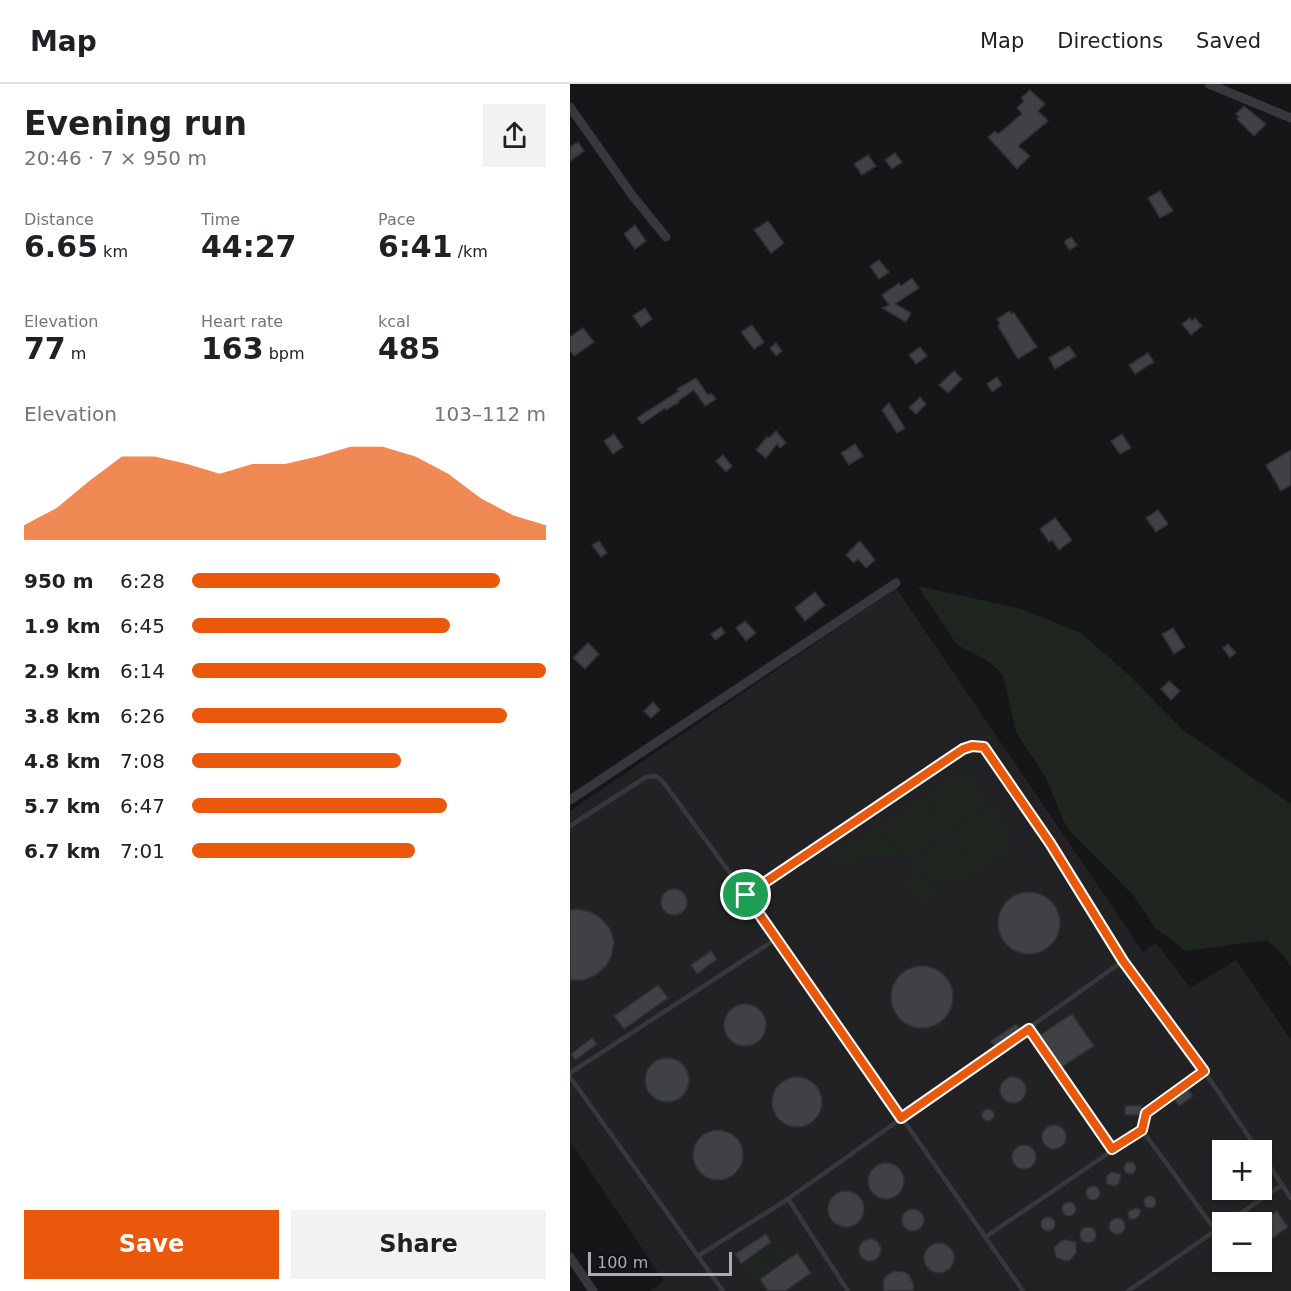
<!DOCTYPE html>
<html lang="en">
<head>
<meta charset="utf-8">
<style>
  body { margin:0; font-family:"DejaVu Sans",sans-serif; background:#f2f2f2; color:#202124; height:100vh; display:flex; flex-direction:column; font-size:22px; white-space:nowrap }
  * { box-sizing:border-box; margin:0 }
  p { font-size:20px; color:#757577 }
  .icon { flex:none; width:33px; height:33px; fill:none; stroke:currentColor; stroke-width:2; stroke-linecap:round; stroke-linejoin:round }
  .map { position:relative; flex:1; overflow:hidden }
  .side { display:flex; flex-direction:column; background:#fff; width:570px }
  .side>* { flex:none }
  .fabs { position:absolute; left:642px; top:1056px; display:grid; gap:12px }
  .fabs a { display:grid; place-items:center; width:60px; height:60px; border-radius:0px; background:#fff; box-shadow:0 2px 4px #0004; font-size:30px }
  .scale { position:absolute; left:18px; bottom:15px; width:144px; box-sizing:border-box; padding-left:6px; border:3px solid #a8adb8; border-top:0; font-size:16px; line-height:21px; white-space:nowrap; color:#a8adb8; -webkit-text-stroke:4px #111113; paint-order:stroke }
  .pin { position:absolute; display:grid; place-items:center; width:51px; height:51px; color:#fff; margin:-26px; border:3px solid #fff; border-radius:50%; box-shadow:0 2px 6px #0007 }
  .round { display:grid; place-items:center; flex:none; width:63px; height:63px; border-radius:0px; background:#f2f2f2 }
  .head { display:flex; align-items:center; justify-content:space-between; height:102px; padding:0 24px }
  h1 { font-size:33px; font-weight:700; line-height:45px }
  .stats { display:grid; grid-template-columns:repeat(3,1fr); gap:9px; height:102px; padding:6px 24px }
  .stats div { display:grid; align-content:center }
  .stats b { font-size:30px; font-weight:700 }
  .stats small { font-size:16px; font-weight:400 }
  .stats p { font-size:16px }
  .chart { height:168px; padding:12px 24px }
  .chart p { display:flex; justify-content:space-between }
  .chart svg { width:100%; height:108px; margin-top:6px; fill:#ea580c; opacity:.7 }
  .primary-button { display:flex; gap:12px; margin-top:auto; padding:12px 24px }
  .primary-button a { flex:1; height:69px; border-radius:0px; background:#ea580c; color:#fff; font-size:24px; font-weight:700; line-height:69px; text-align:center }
  .primary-button a+a { background:#f2f2f2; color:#202124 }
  ul { padding:0 24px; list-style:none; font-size:20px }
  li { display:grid; grid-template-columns:96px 72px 1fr; align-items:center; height:45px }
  li i { height:15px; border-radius:8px; background:#ea580c }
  header { display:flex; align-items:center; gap:36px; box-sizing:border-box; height:84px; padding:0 30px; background:#fff; border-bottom:2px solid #e0e0e0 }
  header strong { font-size:28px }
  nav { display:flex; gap:33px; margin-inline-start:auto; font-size:21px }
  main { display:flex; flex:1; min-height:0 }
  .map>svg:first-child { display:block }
  .built { fill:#222225; fill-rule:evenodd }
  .green { fill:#1e261f }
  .building { fill:#404145; stroke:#303034; stroke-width:1.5 }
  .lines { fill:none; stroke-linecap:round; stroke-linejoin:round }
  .lane { stroke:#37383d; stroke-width:4.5 }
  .street { stroke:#37383d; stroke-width:9 }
  .route-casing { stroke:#fff; stroke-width:12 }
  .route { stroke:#ea580c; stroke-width:8 }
</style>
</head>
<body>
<header>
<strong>Map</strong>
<nav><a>Map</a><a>Directions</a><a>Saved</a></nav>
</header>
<main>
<section class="side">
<div class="head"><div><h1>Evening run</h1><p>20:46 · 7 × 950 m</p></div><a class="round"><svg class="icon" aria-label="share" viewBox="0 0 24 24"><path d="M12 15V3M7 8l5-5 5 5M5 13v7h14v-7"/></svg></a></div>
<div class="stats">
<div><p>Distance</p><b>6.65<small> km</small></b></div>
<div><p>Time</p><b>44:27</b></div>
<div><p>Pace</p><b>6:41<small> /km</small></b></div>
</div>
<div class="stats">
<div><p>Elevation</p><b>77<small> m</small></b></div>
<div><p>Heart rate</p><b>163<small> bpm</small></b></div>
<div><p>kcal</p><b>485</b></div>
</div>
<div class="chart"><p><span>Elevation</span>103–112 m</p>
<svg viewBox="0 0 160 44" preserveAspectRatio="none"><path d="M0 44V38L10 31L20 20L30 10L40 10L50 13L60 17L70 13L80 13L90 10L100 6L110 6L120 10L130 17L140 27L150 34L160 38V44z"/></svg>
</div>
<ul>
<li><b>950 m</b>6:28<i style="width:87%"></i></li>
<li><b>1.9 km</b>6:45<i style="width:73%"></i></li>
<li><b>2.9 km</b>6:14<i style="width:100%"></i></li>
<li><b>3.8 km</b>6:26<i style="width:89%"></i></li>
<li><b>4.8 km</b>7:08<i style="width:59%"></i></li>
<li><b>5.7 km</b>6:47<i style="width:72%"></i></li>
<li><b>6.7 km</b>7:01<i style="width:63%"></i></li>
</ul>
<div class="primary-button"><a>Save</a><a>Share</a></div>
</section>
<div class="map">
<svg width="721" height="1207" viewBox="0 0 721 1207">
  <rect width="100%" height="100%" fill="#161618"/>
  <path class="built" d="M326,504L573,868L586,859L620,904L666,876L721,956V1207H80L94,1197L0,1057V727ZM652,1066H692V1106H652ZM652,1138H692V1178H652Z"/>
  <g class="green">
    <path d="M348,502L452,525L511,549L559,591L613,646L721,720V884L714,872L697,856L616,867L585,844L564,812L497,744L476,694L446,648L433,591L420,578L387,561Z"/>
    <path d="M394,685L419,720L378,747L356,712Z"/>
    <path d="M355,714L377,749L337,775L312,743Z"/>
    <path d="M420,722L440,748L437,768L408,787L380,750Z"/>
    <path d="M307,742L328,768L322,773L317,770L261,780L258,774Z"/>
    <path d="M379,752L405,790C379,810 361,794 338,779Z"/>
    <path d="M329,784L362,800L367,811L350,820Z"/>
    <path d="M213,1161L220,1170L206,1181L199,1172Z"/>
    <path d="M190,1169L201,1184L183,1197L172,1182Z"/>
  </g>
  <g class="building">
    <path d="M460,6L475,20L468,27L478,37L448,62L460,72L447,85L418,53L425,47L428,50L452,30L447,24L454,17L451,14Z"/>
    <path d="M674,22L696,40L684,52L667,35L669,33L666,30Z"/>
    <path d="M8,58L14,67L0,77V63Z"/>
    <path d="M325,69L332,78L322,85L315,76Z"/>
    <path d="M298,71L306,82L292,91L284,80Z"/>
    <path d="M590,107L603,127L590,134L578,114Z"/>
    <path d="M198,137L214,159L201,169L184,146Z"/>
    <path d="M65,141L76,157L65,165L54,150Z"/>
    <path d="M501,153L507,161L500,166L494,158Z"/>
    <path d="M309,176L319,188L309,195L300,182Z"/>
    <path d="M342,194L349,204L325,220L341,229L336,238L312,224L319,221L312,211L329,199L331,202Z"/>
    <path d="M75,224L82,235L71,243L63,232Z"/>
    <path d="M440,227L441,230L444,229L467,263L448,275L428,242L430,240L427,235Z"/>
    <path d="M620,234L622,237L625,234L632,242L621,251L612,240Z"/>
    <path d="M182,241L194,258L184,265L171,248Z"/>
    <path d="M13,244L24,258L4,272L0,266V253Z"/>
    <path d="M206,259L212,267L206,272L200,264Z"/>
    <path d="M499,262L506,272L485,285L479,274Z"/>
    <path d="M350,263L357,272L346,280L339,271Z"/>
    <path d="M578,269L584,278L565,290L559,281Z"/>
    <path d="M384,287L392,295L378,309L369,301Z"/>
    <path d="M427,293L432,301L422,308L417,300Z"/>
    <path d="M126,294L138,311L141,309L146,315L135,322L124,306L108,317L109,318L96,326L95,324L72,340L67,334L109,307L107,305Z"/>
    <path d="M350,313L356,320L346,330L339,324Z"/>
    <path d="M319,319L335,344L327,349L312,326Z"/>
    <path d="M206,347L216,359L210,364L207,360L196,374L186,366L197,353L199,354Z"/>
    <path d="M44,350L53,363L43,370L34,357Z"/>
    <path d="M552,350L561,364L550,370L541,357Z"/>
    <path d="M285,360L293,372L279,381L271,369Z"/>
    <path d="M721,366V401L711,407L696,381Z"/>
    <path d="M153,371L162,382L156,388L146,377Z"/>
    <path d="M588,426L598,440L586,448L576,434Z"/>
    <path d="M485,434L502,456L489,466L482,456L479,458L470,445Z"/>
    <path d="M29,457L37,469L31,473L22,461Z"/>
    <path d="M290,457L305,476L296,484L288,475L284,479L276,471Z"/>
    <path d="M245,508L255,521L235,537L225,524Z"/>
    <path d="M175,537L186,549L176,557L166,544Z"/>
    <path d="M151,543L155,549L145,556L141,550Z"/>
    <path d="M603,544L615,563L604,570L592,550Z"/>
    <path d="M18,559L29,570L15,585L3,574Z"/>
    <path d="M658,560L666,569L660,574L653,564Z"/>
    <path d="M599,597L610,607L601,616L591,605Z"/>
    <path d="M83,618L90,626L81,634L74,627Z"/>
    <circle cx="104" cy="818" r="13"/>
    <circle cx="459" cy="839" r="31"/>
    <path d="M8,825L21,828L32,835L40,845L44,858L42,871L36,882L26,891L14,896H0V826Z"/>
    <path d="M141,867L147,875L127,890L121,881Z"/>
    <circle cx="352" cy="913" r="31"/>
    <path d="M88,901L98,914L54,945L44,932Z"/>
    <circle cx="175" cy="941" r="21"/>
    <path d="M502,930L524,962L492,983L470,951Z"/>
    <path d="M446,940L450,945L425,963L421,957Z"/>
    <path d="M22,954L27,960L5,976L1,970Z"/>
    <circle cx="97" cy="996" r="22"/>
    <circle cx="227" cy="1018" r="25"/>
    <circle cx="443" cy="1006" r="13"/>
    <path d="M617,1005L623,1012L609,1022L604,1015Z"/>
    <path d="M572,1021L571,1031H555V1022Z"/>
    <circle cx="418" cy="1031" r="6"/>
    <circle cx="484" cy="1053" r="12"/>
    <circle cx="148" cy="1071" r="25"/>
    <circle cx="454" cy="1073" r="12"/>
    <circle cx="560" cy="1084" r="6"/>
    <circle cx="316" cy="1097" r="18"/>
    <path d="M541,1088L551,1090L549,1099L545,1102L536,1100L537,1092Z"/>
    <circle cx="523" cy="1109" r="7"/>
    <circle cx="276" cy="1125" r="18"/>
    <circle cx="580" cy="1118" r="6"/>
    <circle cx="499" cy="1125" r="7"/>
    <path d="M565,1124L571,1126L569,1132L565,1135H559L558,1128Z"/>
    <circle cx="343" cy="1136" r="11"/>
    <path d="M707,1127L718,1143L692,1162V1137Z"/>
    <circle cx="478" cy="1140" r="7"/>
    <circle cx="547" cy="1142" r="8"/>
    <circle cx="518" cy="1151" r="8"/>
    <path d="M196,1150L201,1158L171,1180L165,1170Z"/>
    <circle cx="300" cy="1166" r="11"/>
    <path d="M495,1156L506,1158V1169L500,1176L495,1177L486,1173L484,1164L491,1157Z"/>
    <circle cx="369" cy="1174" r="15"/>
    <path d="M227,1169L241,1189L215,1207H198L190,1195Z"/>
    <path d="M324,1187L335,1188L339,1191L344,1201L343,1207H314L313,1198L315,1193Z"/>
  </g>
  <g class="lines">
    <g class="lane">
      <path d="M0,742L76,693L86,692L94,699L176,811L453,1207"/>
      <path d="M176,811L393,665L402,662L414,663L480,759L553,877L634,987L688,1066"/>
      <path d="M459,945L542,1065"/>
      <path d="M0,989L206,855"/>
      <path d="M0,993L153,1207"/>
      <path d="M572,1046L646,1147"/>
      <path d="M692,1071L721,1114"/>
      <path d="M218,1115L278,1207"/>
      <path d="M658,1138L712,1101"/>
      <path d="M417,1152L572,1046L576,1029L634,987"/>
      <path d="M128,1172L218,1115L553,877"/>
      <path d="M558,1207L652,1142"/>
    </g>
    <g class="street">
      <path d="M639,0L721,34"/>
      <path d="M0,23L62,111L96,153"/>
      <path d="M0,716L326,499"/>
      <path d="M0,1173L23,1207"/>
    </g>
  </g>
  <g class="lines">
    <g class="route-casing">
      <path id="route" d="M402,662L414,663L480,759L553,877L634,987L576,1029L572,1046L542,1065L459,945L331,1034L176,811L393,665Z"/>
    </g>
    <use href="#route" class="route"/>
  </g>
</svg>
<div class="fabs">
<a>+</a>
<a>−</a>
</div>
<div class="scale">100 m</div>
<div class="pin" style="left:176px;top:811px;background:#1e9e55"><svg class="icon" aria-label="arrive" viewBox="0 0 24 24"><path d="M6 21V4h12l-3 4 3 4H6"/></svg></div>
</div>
</main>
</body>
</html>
